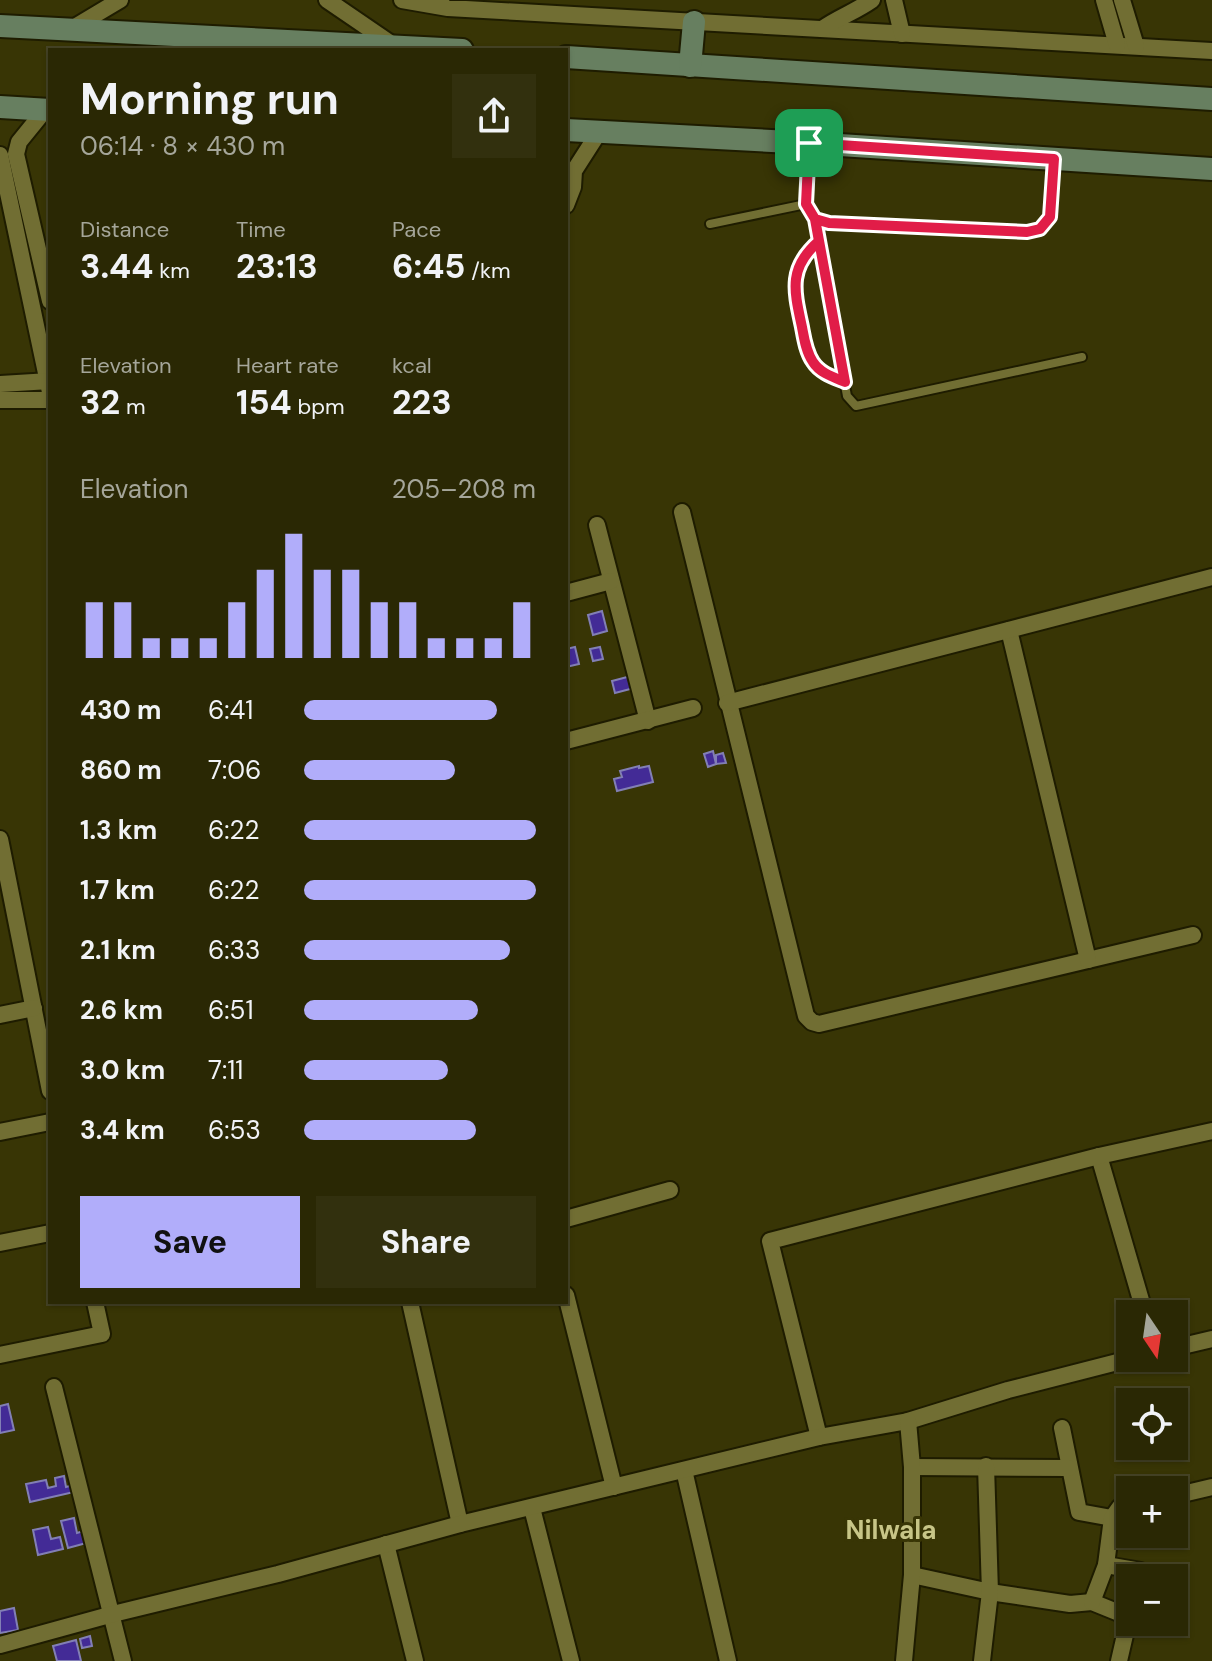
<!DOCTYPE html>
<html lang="en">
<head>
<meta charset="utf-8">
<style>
  body { margin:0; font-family:"DM Sans",sans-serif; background:#32300e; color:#f1f3f6; height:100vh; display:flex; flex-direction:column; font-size:30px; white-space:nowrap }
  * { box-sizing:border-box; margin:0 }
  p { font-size:26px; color:#a5a69a }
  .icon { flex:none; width:44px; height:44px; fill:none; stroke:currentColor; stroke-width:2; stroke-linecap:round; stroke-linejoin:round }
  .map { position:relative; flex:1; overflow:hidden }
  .drawer { position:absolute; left:48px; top:48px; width:520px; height:1256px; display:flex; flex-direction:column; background:#2a2804; border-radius:0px; box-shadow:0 2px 6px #0004,0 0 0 2px #464426 }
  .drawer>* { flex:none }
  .needle { width:52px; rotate:167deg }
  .buttons { position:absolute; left:1116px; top:1300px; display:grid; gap:16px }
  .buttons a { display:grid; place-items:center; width:72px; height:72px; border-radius:0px; background:#2a2804; box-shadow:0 2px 6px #0004,0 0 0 2px #464426; font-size:40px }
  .pin { position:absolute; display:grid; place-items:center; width:68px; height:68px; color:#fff; margin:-34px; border-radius:16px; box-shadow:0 4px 12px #0006 }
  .round { display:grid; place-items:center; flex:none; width:84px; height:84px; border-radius:0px; background:#32300e }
  .summary { display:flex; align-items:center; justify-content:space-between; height:136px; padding:0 32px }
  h1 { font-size:44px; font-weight:700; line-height:60px }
  .figures { display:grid; grid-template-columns:repeat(3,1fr); gap:12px; height:136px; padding:8px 32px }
  .figures div { display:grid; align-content:center }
  .figures b { font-size:34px; font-weight:700 }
  .figures small { font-size:22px; font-weight:400 }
  .figures p { font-size:22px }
  .chart { height:224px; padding:16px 32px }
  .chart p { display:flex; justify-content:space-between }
  .chart svg { width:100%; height:144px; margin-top:8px; stroke:#b1adfa; stroke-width:6 }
  .action { display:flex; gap:16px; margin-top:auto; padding:16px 32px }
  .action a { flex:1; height:92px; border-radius:0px; background:#b1adfa; color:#111; font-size:32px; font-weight:700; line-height:92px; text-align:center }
  .action a+a { background:#32300e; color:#f1f3f6 }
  ul { padding:0 32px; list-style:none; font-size:26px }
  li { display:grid; grid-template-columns:128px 96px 1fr; align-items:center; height:60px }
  li i { height:20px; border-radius:10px; background:#b1adfa }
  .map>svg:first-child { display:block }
  .building { fill:#432b96; stroke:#827fb5; stroke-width:2 }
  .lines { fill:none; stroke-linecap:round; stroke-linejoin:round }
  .lane-casing { stroke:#1e1c00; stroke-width:12 }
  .street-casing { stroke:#1e1c00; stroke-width:20 }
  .secondary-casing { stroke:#1e1c00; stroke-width:26 }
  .lane { stroke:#716e33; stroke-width:8 }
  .street { stroke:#716e33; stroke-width:16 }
  .secondary { stroke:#677f60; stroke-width:22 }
  .route-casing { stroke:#fff; stroke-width:16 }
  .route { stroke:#e11d48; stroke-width:10 }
  .labels { text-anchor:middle; stroke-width:6; stroke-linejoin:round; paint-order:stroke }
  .quarter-label { font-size:26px; font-weight:bold; fill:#c7c587; stroke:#383505 }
</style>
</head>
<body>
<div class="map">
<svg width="1212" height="1661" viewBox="0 0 1212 1661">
  <rect width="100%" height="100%" fill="#383505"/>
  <g class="building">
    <path d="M602,611L607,631L593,635L588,615Z"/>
    <path d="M575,647L579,664L566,667V649Z"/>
    <path d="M600,647L603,659L593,661L590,649Z"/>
    <path d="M631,676L634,688L615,693L612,681Z"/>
    <path d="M713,751L716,764L708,767L704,754Z"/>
    <path d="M723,753L726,763L716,764V755Z"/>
    <path d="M639,766V768L649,766L653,782L617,791L614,779L622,777L620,771Z"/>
    <path d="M8,1404L14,1430L0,1433V1406Z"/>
    <path d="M64,1476L66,1487L73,1485L74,1492L30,1502L26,1484L46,1480L48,1488L56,1486L55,1478Z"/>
    <path d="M74,1518L77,1533L87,1530L90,1542L68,1548L61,1521Z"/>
    <path d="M48,1527L51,1539L60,1537L63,1549L38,1555L33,1530Z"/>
    <path d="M14,1608L18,1630L0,1633V1611Z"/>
    <path d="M90,1636L92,1646L82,1648L80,1639Z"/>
    <path d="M76,1640L81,1661H57L53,1646Z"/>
  </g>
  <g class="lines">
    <g class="lane-casing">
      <g id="lane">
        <path d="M809,147L806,204L815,219L829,223L1027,232L1040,229L1050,217L1054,160"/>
        <path d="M815,219L847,396L856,406L1082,357"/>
        <path d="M710,224L806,204"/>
        <path d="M819,241C788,268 794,290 802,327C804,338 806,352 813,362C820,373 834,377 845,382"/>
      </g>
    </g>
    <g class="street-casing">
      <g id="street">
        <path d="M327,0L393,45"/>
        <path d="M402,0L448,8L1212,51"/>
        <path d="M894,0L902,34"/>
        <path d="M1104,0L1117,45"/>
        <path d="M1122,0L1136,46"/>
        <path d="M73,28L120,0"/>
        <path d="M822,29C839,17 855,12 872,0"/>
        <path d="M45,110L19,142L16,154L50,301"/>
        <path d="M0,155L50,392"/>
        <path d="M566,205L573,187L574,171L599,132"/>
        <path d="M0,384L50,381"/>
        <path d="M0,400H50"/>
        <path d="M682,512L806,1016L812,1022L819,1024L1193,935"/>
        <path d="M597,525L648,721"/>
        <path d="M566,593L611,581"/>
        <path d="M1009,630L1088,960"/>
        <path d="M727,703L1212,577"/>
        <path d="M566,741L693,708"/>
        <path d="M0,839L50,1091"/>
        <path d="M0,1015L34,1008"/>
        <path d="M0,1132L50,1122"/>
        <path d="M1099,1156L1145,1314"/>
        <path d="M566,1219L670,1190"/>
        <path d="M0,1243L50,1233"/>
        <path d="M566,1295L614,1487"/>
        <path d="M410,1302L460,1524"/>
        <path d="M1174,1348L1212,1339"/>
        <path d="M0,1355L102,1334L95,1302"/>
        <path d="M54,1387L123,1661"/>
        <path d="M1062,1428L1079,1512L1112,1518"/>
        <path d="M819,1437L770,1241L1099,1156L1212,1131"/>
        <path d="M912,1467L1069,1468"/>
        <path d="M684,1470L728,1661"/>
        <path d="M1174,1496L1212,1487"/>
        <path d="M532,1508L571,1661"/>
        <path d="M386,1544L415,1661"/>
        <path d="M1106,1565L1141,1571L1139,1578"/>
        <path d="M912,1575L990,1592L1070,1604L1092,1602L1129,1617"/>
        <path d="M1092,1602L1106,1565L1112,1518L1120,1507L1130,1505"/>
        <path d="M0,1645L113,1614L278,1574L460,1524L819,1437L908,1421L1008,1390L1133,1358"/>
        <path d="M904,1661L912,1575V1467L908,1421"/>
        <path d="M982,1661L990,1592L986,1466"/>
        <path d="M1119,1661L1130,1613"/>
      </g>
    </g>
    <g class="secondary-casing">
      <g id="secondary">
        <path d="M0,26L462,50"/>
        <path d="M566,57L1212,99"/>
        <path d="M690,66L694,22"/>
        <path d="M0,107L50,110"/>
        <path d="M566,130L809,143L1212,169"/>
      </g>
    </g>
    <use href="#lane" class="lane"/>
    <use href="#street" class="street"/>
    <use href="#secondary" class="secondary"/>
  </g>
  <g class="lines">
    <g class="route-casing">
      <path id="route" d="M809,143L806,204L815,219L819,241C788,268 794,290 802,327C804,338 806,352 813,362C820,373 833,377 845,382L815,219L829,223L1027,232L1040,229L1050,217L1054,159L809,143"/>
    </g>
    <use href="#route" class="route"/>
  </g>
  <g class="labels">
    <g class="quarter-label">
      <text x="891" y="1539">Nilwala</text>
    </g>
  </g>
</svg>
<div class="buttons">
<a><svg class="needle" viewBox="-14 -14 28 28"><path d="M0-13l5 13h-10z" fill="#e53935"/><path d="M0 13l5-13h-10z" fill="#a5a69a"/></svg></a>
<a><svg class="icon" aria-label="locate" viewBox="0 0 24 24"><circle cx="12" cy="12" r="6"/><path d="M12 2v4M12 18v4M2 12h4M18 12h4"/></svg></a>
<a>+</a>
<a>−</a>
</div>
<div class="pin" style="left:809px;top:143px;background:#1e9e55"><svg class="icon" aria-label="arrive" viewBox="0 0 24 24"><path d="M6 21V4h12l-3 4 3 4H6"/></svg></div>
<section class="drawer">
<div class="summary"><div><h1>Morning run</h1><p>06:14 · 8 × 430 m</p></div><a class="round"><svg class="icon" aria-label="share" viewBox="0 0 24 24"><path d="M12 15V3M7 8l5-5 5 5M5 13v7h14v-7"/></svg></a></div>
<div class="figures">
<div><p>Distance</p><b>3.44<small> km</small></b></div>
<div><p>Time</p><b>23:13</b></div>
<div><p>Pace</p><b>6:45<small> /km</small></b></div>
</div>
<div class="figures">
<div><p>Elevation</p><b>32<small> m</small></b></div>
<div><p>Heart rate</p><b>154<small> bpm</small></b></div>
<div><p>kcal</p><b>223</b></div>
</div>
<div class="chart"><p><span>Elevation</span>205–208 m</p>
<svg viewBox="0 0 160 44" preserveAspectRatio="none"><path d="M5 44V27M15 44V27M25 44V38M35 44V38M45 44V38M55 44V27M65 44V17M75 44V6M85 44V17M95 44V17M105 44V27M115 44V27M125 44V38M135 44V38M145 44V38M155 44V27"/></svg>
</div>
<ul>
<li><b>430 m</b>6:41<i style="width:83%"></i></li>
<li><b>860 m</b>7:06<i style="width:65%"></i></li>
<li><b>1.3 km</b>6:22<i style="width:100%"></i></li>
<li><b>1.7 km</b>6:22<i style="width:100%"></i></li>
<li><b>2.1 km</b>6:33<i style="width:89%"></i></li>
<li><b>2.6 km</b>6:51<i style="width:75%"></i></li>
<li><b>3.0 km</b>7:11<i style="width:62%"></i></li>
<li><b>3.4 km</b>6:53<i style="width:74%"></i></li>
</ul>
<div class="action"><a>Save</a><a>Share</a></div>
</section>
</div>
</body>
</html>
